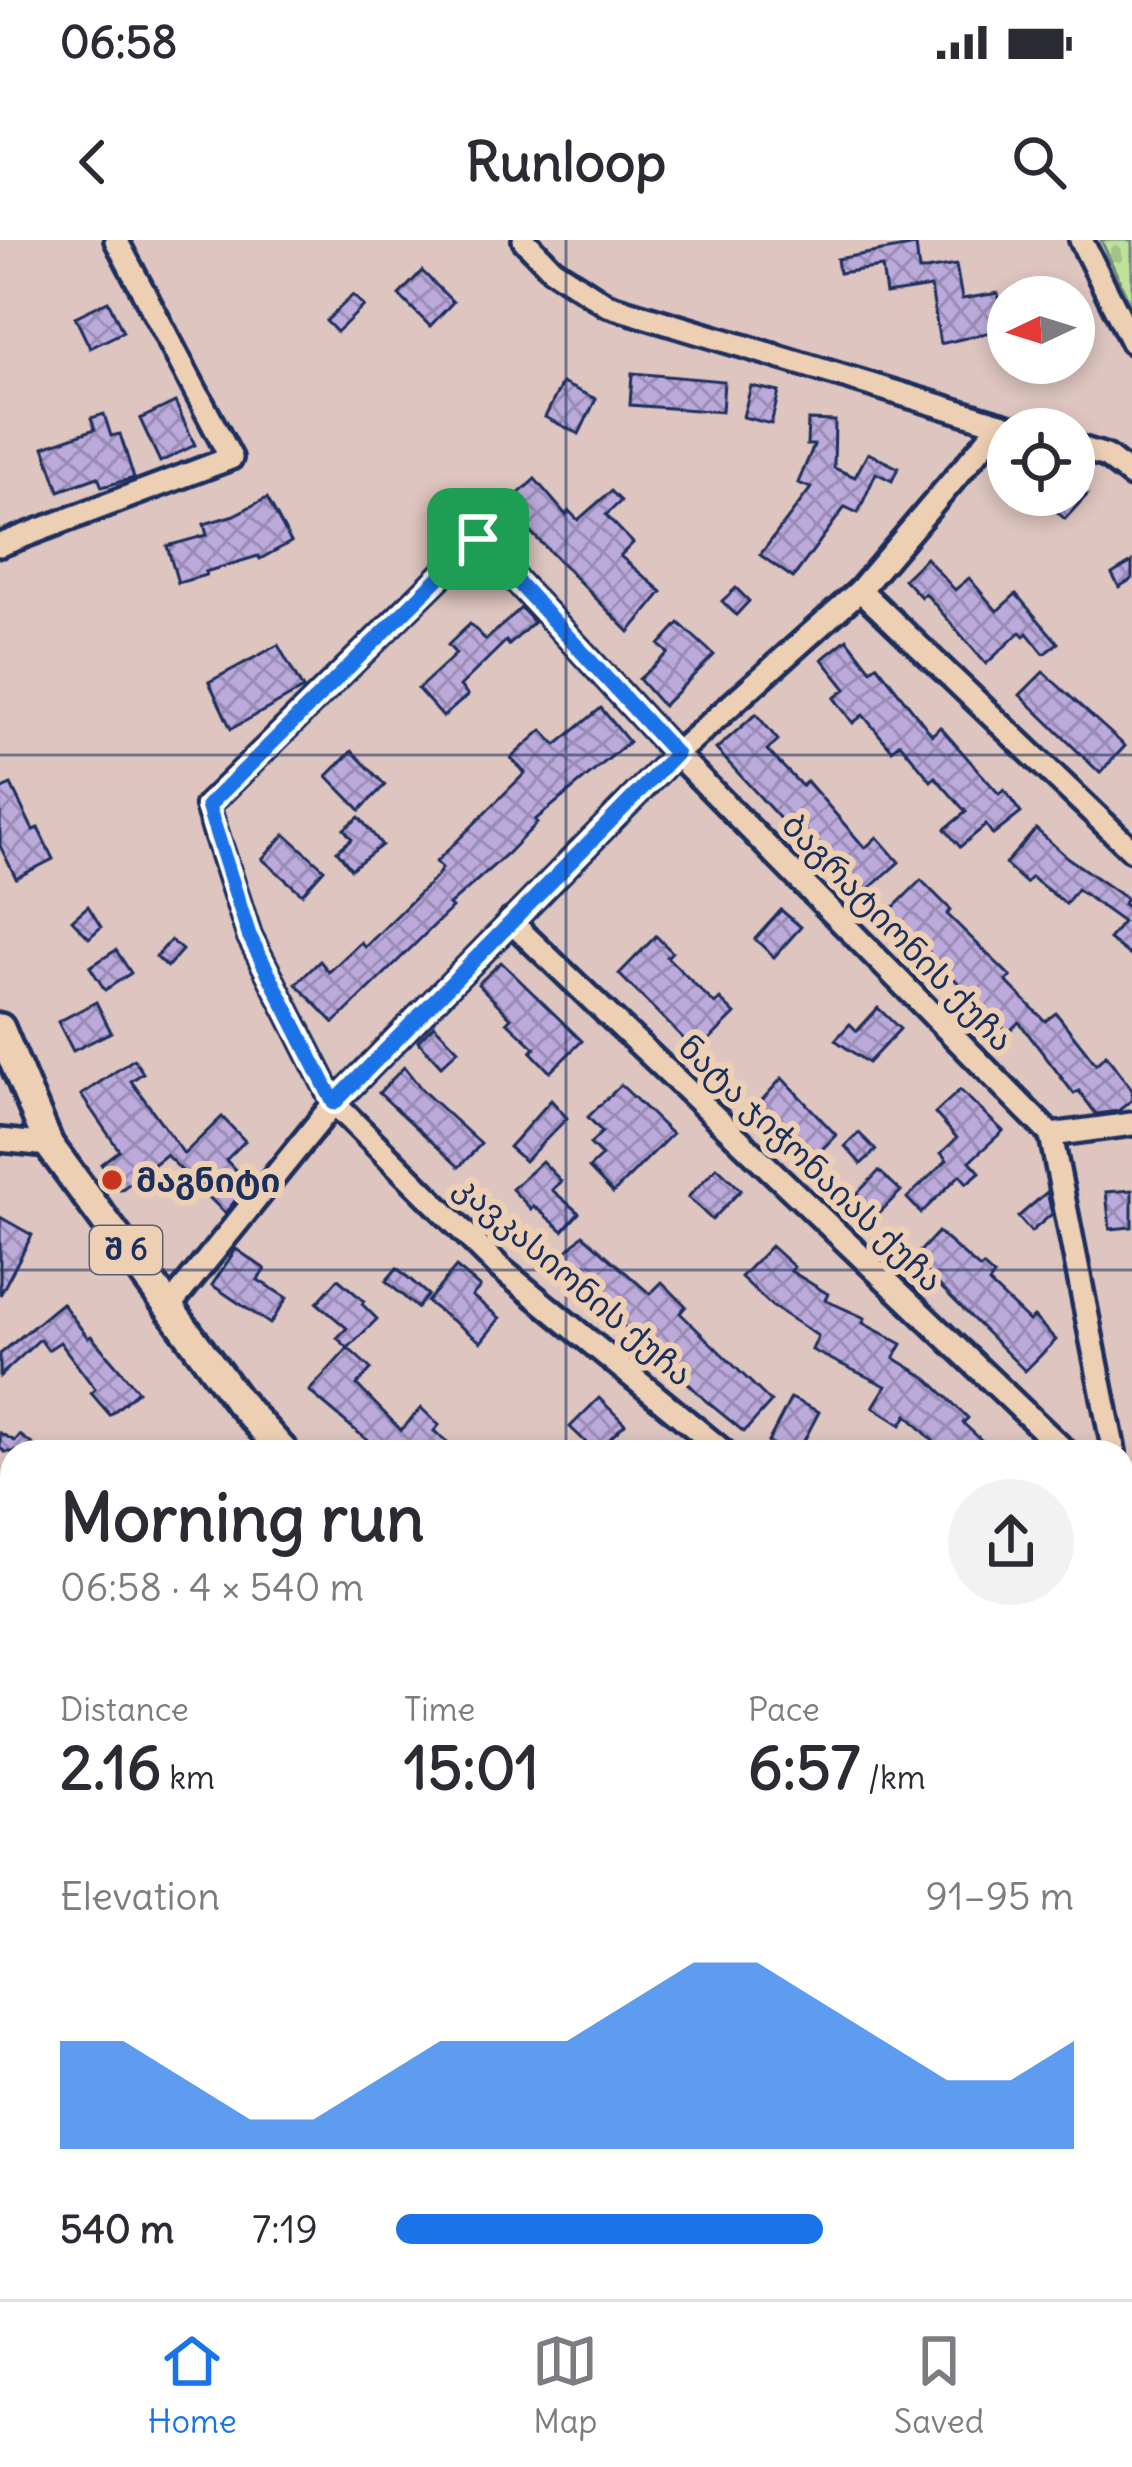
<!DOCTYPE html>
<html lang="en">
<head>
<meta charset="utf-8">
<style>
  body { margin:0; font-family:Delius,"Noto Sans Georgian",sans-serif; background:#f2f2f3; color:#2b2b33; height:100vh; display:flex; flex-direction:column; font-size:45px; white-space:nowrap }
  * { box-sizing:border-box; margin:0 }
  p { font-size:39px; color:#7c7c81 }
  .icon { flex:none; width:66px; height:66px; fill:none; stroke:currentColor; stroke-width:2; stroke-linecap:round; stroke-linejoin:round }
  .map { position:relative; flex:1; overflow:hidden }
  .drawer { position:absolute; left:0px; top:1200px; width:1134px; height:861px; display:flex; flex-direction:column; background:#fff; border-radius:36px 36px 0 0; box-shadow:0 6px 18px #0003 }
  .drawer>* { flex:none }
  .needle { width:78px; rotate:266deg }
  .tools { position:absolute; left:987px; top:36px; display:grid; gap:24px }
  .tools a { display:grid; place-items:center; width:108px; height:108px; border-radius:50%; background:#fff; box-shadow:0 6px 18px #0003; font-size:60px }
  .pin { position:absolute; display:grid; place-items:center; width:102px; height:102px; color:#fff; margin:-51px; border-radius:24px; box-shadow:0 6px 18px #0006 }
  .round { display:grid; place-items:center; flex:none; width:126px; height:126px; border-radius:63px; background:#f2f2f3 }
  .overview { display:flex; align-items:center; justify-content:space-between; height:204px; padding:0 60px }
  h1 { font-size:66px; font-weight:800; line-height:90px }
  .metrics { display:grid; grid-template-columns:repeat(3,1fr); gap:18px; height:204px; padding:12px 60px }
  .metrics div { display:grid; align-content:center }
  .metrics b { font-size:60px; font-weight:800 }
  .metrics small { font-size:33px; font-weight:400 }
  .metrics p { font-size:33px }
  .chart { height:336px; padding:24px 60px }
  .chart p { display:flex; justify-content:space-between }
  .chart svg { width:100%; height:216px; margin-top:12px; fill:#1a73e8; opacity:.7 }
  ul { padding:0 60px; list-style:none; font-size:39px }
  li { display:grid; grid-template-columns:192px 144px 1fr; align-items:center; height:90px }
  li i { height:30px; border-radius:15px; background:#1a73e8 }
  .status { display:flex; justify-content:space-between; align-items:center; height:84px; padding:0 60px; background:#fff; direction:ltr }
  .status svg { height:33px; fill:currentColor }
  header { display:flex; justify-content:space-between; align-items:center; height:156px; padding:0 60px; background:#fff; font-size:54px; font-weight:800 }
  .tabs { display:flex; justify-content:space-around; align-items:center; height:168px; border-top:3px solid #e1e1e2; background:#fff; font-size:33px; color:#7c7c81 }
  .tabs a { display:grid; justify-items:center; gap:6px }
  .tabs .active { color:#1a73e8 }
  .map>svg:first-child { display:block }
  .grass { fill:url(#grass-tufts); stroke:#6d887c; stroke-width:3 }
  .forest { fill:url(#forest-firs); stroke:#6d887c; stroke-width:3 }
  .cemetery { fill:url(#cemetery-stones); stroke:#6d887c; stroke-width:3 }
  .building { fill:url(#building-cross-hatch); stroke:#1b2f5e; stroke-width:3 }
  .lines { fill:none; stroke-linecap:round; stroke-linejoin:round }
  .minor-casing { stroke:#1b2f5e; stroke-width:30 }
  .major-casing { stroke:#1b2f5e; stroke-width:36 }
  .minor { stroke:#edd0b4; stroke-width:21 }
  .major { stroke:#edd0b4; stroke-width:27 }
  .route-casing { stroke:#fff; stroke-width:24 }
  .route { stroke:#1a73e8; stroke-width:15 }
  .grid { fill:none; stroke:#1b2f5e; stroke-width:3; stroke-opacity:0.55 }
  .poi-dot { fill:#c8321e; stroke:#edd0b4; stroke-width:4.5 }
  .labels { text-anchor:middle; stroke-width:12; stroke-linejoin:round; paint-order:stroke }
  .shield { fill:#edd0b4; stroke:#5a5f78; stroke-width:3 }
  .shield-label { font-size:30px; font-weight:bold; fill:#1b2f5e }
  .street-label { font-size:33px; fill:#1b2f5e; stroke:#edd0b4 }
  .poi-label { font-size:33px; font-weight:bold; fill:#1b2f5e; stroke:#edd0b4; text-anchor:start }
</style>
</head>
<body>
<div class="status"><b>06:58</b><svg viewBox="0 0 49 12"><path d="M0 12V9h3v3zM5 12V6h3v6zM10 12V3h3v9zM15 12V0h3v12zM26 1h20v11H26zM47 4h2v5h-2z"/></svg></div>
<header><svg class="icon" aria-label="back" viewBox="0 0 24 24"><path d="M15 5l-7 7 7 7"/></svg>Runloop<svg class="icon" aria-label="search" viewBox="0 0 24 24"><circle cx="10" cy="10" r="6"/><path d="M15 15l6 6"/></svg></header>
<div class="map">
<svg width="1132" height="2059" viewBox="0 0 1132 2059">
  <defs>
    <pattern id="grass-tufts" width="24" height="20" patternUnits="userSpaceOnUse" patternTransform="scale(3)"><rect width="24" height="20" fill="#bfe19a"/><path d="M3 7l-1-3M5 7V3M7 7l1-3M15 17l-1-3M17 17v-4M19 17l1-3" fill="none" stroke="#a4c187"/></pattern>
    <pattern id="forest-firs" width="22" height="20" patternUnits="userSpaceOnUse" patternTransform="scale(3)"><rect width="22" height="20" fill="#bfe19a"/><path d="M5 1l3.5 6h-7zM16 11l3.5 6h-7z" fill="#a4c187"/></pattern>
    <pattern id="cemetery-stones" width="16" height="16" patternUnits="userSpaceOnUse" patternTransform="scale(3)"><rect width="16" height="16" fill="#bfe19a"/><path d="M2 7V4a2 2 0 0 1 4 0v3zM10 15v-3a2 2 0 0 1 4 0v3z" fill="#a4c187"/></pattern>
    <pattern id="building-cross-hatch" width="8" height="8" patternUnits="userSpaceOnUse" patternTransform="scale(3)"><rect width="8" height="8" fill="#bcaada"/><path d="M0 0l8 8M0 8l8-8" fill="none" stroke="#988bb4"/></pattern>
  </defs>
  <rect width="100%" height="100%" fill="#dec5bf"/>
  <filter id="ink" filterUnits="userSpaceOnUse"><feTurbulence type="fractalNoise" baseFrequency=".00833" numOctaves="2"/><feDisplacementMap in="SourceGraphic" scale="24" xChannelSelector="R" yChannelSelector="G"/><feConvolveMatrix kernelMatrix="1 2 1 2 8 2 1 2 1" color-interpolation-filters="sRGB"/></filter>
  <g filter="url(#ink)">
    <path class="grass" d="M0,1686L12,1697V2049H185L176,2059H0Z"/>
    <g class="forest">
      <path d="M12,1525V1697L0,1686V1526Z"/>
      <path d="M269,2049H407L412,2059H274Z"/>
    </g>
    <path class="cemetery" d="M1101,0H1132V68Z"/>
    <g class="building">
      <path d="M916,5L919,31L956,25L962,59L998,53L1004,89L940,104L931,47L886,54L882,27L839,33L837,19Z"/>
      <path d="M422,31L453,62L430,86L399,55Z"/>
      <path d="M353,55L364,66L337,92L326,81Z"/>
      <path d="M108,61L123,92L90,108L75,77Z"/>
      <path d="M632,133L724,141L722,172L630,165Z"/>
      <path d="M562,143L596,159L579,194L545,177Z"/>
      <path d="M751,146L779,152L771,184L743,177Z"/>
      <path d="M175,162L195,205L160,222L140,179Z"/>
      <path d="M104,174L111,196L120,194L134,238L102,247L98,237L59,251L44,207L95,189L91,178Z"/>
      <path d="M808,180L835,181L834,228L855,237L868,213L898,228L892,241L876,233L858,273L845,267L793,338L760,315L811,248L798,243L814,205H807Z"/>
      <path d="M535,239L566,275L569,271L578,280L611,251L621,261L606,275L633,303L620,316L662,352L629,392L505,266Z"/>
      <path d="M1038,255H1087L1065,279Z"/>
      <path d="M267,258L291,302L260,319L258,316L205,332L206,335L178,343L167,306L207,295L204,284L234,275Z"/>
      <path d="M926,318L955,350L969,338L997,371L1016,354L1058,403L1044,414L1027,393L1024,396L1020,392L986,424L925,353L921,357L904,339Z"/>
      <path d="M1132,322V339L1119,347L1112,334Z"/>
      <path d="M736,348L749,361L736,375L722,361Z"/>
      <path d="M521,368L534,382L509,405L506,401L460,446L468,455L443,477L418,449L456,414L448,405L470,384L486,400Z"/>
      <path d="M679,383L714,415L663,466L639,439L668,413L659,405Z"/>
      <path d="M847,399L871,430L877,425L932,495L940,487L999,554L1004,550L1021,573L993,595L986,585L960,607L945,589L966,572L935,537L931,541L900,503L892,510L863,475L853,483L834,458L846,449L822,419Z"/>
      <path d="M278,405L303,449L231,489L209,442Z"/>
      <path d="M1043,432L1125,506L1100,533L1020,455Z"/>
      <path d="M601,468L629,502L535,580L537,583L508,613L449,665L452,668L334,783L296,744L320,721L329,732L361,702L365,707L437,636L442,628L436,622L525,533L511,518L524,506L542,490L556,505Z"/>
      <path d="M756,474L778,500L767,510L802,546L807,541L865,608L877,597L899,622L865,652L834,618L828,623L799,591L795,595L716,509Z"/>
      <path d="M352,511L385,545L360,570L327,536Z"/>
      <path d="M11,545L33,590L38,588L53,619L16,638L0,606V550Z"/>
      <path d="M359,577L382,605L351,629L337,611L352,599L344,589Z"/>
      <path d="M1036,589L1068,618L1127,659L1123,664L1132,670V717L1109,699L1123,682L1077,649L1066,664L1031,637L1026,643L1005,624Z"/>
      <path d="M285,594L324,629L302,654L262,619Z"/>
      <path d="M921,640L951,670L947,674L1011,737L1006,741L1045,781L1056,773L1096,824L1106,815L1132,850V860L1118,871L1096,874L1079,851L1074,854L1019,782L1008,793L980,766L890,671Z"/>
      <path d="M88,666L101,687L89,698L72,680Z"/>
      <path d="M781,670L801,687L774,717L755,699Z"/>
      <path d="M656,696L672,712L667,717L715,764L720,759L735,774L697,812L619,734Z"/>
      <path d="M171,700L182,710L167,727L156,717Z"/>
      <path d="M116,710L131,733L105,750L90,727Z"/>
      <path d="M501,722L582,801L550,832L531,812L535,808L507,782L511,778L478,744Z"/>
      <path d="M96,762L111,792L73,811L58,782Z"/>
      <path d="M878,768L900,789L868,823L835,800L850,784L857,791Z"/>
      <path d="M434,785L458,810L441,826L418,801Z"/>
      <path d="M134,819L143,833L131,841L184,914L222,877L245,901L226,920L249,944L225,973L166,915L121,950L101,924L119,910L81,855Z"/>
      <path d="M404,827L423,851L481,904L459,927L379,853Z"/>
      <path d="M782,838L836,895L810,922L754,869Z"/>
      <path d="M621,845L672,894L613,953L589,928L602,916L590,904L602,892L588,877Z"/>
      <path d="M960,850L1003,891L970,921L980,932L967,943L960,935L921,973L907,958L947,920L941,913L957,898L935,873Z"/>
      <path d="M551,860L567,878L525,921L509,907Z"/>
      <path d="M859,893L876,910L861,924L845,906Z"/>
      <path d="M542,921L561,941L552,950L579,973L563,991L534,966L531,969L512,949Z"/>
      <path d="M717,927L741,950L712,980L688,957Z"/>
      <path d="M879,931L901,951L871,981L850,961Z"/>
      <path d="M1132,950V987L1110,989L1106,952Z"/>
      <path d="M1047,952L1052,974L1031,992L1018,977Z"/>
      <path d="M0,977L32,995L0,1055Z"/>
      <path d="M938,992L980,1029L983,1026L994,1036L989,1043L1029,1081L1034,1077L1056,1100L1025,1131L913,1019Z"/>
      <path d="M583,995L650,1054L662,1042L686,1066L680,1073L771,1162L744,1192L706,1161L650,1105L646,1109L559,1019Z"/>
      <path d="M771,1006L794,1027L791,1031L828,1054L825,1060L865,1078L863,1083L902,1104L894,1118L927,1138L968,1178L963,1183L994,1212H944L907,1175L901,1185L873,1167L886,1146L812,1110L818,1096L772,1066L741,1037Z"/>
      <path d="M236,1009L265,1029L258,1040L287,1058L270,1084L212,1045Z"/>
      <path d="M456,1027L480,1047L472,1056L500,1078L481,1102L427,1062Z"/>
      <path d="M397,1028L428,1055L417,1068L386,1041Z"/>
      <path d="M338,1039L364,1061L362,1064L377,1079L348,1108L337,1098L347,1088L317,1063Z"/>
      <path d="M62,1063L88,1098L91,1096L138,1151L110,1175L91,1153L95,1149L60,1102L48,1110L40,1099L0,1136V1114Z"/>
      <path d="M348,1108L371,1129L357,1145L401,1190L421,1168L439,1185L434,1191L459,1212H381L309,1151Z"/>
      <path d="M599,1158L625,1184L596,1212L570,1187Z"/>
      <path d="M791,1158L819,1172L798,1212H787L768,1202Z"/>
      <path d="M0,1193L15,1201L20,1195L43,1212H5L0,1208Z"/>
    </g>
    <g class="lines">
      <g class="minor-casing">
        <g id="minor">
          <path d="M524,0L552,29L607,65L1017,189"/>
          <path d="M1081,0L1132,102"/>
          <path d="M1074,206L1106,216L1132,236"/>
          <path d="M0,305L231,218L116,0"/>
          <path d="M860,350L1132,610"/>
          <path d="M510,681L1066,1212"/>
          <path d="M1051,895L1132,884"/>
          <path d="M0,900L49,905"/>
          <path d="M168,1068L334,863L676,514L860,350L1001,184"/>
          <path d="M724,1212L500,1028L334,863L249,695L207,566L478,299L676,514L1051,895L1114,1212"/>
          <path d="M1122,1252L1132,1299"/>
          <path d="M0,1304L12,1311"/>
          <path d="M1122,1521L1132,1529"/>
          <path d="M1122,1569L1132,1549"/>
          <path d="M784,2049L802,2059"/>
          <path d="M643,2059L648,2049"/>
          <path d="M895,2059L901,2049"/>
        </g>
      </g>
      <g class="major-casing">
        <g id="major">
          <path d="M0,788L49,905L238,1161L284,1212"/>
          <path d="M1122,1698L1132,1703"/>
        </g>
      </g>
      <use href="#minor" class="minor"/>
      <use href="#major" class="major"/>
    </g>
  </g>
  <g class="lines" filter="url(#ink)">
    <g class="route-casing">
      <path id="route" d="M478,299L676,514L334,863L249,695L208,566Z"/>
    </g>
    <use href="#route" class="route"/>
  </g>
  <path class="grid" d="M566,0V1212M0,515H1132M0,1030H1132M0,1544H12M1122,1544H1132M566,2049V2059"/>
  <circle class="poi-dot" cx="112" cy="940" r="12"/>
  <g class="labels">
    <rect class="shield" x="90" y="986" width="72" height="48" rx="9"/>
    <g class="shield-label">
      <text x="126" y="1020">შ 6</text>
    </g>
    <g class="street-label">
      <text transform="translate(898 692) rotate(46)" y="12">ბაგრატიონის ქუჩა</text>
      <text transform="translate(811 923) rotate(44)" y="12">ნატა ჯიჭონაიას ქუჩა</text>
      <text transform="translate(574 1040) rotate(41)" y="12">კავკასიონის ქუჩა</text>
    </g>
    <g class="poi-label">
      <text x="136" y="952">მაგნიტი</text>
    </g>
  </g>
</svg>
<div class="tools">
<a><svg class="needle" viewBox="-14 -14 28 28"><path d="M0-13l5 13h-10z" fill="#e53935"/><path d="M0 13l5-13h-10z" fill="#7c7c81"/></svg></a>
<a><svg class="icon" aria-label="locate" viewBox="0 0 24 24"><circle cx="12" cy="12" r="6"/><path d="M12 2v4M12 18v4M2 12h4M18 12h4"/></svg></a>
</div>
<div class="pin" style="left:478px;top:299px;background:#1e9e55"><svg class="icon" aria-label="arrive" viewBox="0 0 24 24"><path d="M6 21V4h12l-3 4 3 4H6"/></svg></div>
<section class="drawer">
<div class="overview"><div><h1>Morning run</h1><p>06:58 · 4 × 540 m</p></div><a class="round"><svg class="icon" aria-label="share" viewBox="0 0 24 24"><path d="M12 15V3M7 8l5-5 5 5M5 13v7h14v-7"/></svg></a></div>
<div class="metrics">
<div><p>Distance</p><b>2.16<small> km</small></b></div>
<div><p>Time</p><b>15:01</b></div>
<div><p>Pace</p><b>6:57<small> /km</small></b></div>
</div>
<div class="chart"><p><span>Elevation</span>91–95 m</p>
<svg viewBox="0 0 160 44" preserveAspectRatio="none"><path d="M0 44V22L10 22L20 30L30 38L40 38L50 30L60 22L70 22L80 22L90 14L100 6L110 6L120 14L130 22L140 30L150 30L160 22V44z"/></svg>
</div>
<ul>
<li><b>540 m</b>7:19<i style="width:63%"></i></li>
</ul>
</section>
</div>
<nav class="tabs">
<a class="active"><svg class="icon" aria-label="home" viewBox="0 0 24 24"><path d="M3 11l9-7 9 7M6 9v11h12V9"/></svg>Home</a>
<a><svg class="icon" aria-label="map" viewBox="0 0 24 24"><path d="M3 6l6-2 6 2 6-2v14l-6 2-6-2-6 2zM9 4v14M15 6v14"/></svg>Map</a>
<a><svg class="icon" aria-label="saved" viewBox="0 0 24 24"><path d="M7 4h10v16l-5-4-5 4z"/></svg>Saved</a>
</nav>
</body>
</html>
